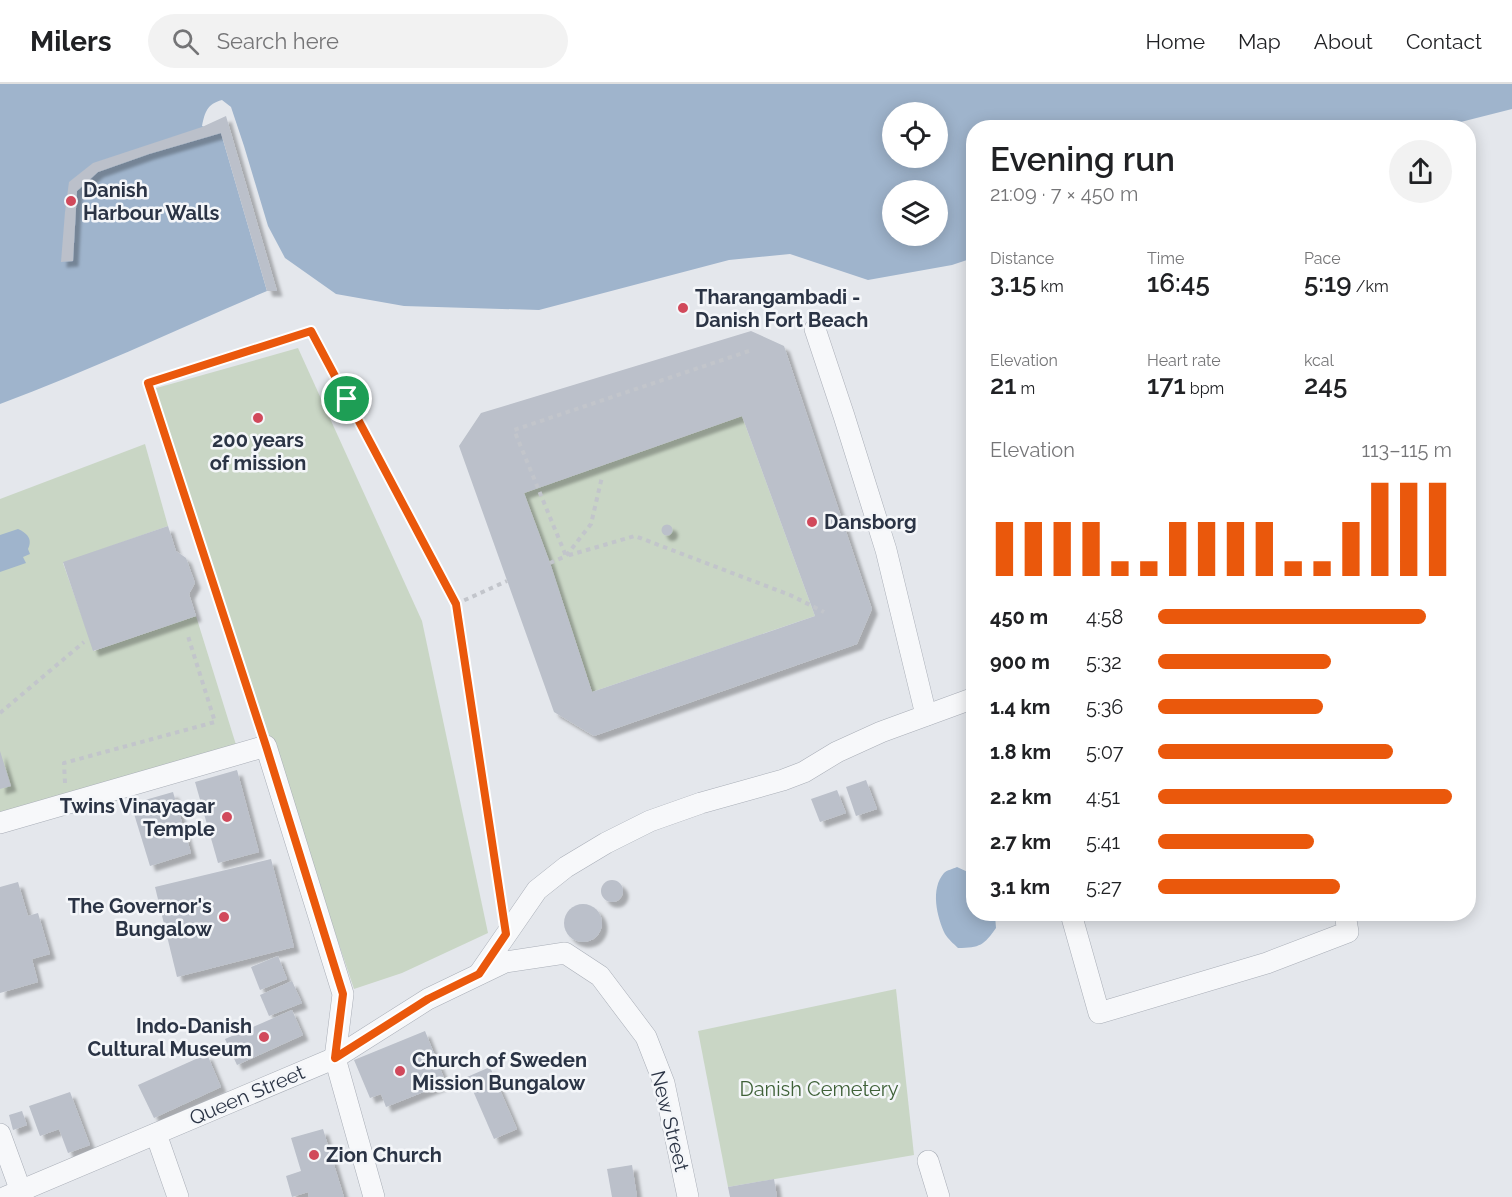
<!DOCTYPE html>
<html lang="en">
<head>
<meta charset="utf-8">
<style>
  body { margin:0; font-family:Raleway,sans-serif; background:#f2f2f2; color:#202124; height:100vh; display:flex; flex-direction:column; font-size:22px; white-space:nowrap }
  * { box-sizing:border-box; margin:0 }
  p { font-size:20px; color:#757577 }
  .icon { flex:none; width:33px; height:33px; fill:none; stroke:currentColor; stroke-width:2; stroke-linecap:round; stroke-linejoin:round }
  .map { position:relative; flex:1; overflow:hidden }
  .details { position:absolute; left:966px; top:36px; width:510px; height:801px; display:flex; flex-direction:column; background:#fff; border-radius:24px; box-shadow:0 3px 15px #0003 }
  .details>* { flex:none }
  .tools { position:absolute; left:882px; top:18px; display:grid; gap:12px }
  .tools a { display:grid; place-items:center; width:66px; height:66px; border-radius:50%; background:#fff; box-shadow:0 3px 15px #0003; font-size:30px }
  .pin { position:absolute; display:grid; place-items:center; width:51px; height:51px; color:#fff; margin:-26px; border:3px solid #fff; border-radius:50%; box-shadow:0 2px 6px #0007 }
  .round { display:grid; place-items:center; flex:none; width:63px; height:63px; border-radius:32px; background:#f2f2f2 }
  .summary { display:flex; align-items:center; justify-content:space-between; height:102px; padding:0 24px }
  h1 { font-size:33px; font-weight:600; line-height:45px }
  .metrics { display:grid; grid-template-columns:repeat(3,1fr); gap:9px; height:102px; padding:6px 24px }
  .metrics div { display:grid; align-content:center }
  .metrics b { font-size:26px; font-weight:600 }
  .metrics small { font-size:16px; font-weight:400 }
  .metrics p { font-size:16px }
  .chart { height:168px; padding:12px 24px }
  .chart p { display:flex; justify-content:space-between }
  .chart svg { width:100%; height:108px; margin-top:6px; stroke:#ea580c; stroke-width:6 }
  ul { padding:0 24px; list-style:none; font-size:20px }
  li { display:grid; grid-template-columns:96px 72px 1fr; align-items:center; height:45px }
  li i { height:15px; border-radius:8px; background:#ea580c }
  header { display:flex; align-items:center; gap:36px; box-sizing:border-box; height:84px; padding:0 30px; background:#fff; border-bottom:2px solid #e0e0e0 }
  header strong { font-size:28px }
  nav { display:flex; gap:33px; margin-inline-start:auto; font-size:21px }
  .search { width:420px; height:54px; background:#f2f2f2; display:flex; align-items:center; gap:15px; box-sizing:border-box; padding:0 21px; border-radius:33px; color:#757577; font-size:22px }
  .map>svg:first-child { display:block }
  .green { fill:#c9d6c5 }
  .water { fill:#9fb4cc; fill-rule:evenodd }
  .building { fill:#bbc0ca; fill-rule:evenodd; filter:url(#shadow) }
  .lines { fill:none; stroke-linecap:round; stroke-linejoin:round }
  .street-casing { stroke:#a9aeb7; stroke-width:22 }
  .path { stroke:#c2c5cb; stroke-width:4; stroke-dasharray:4.5 4.5; stroke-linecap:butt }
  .street { stroke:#f7f8fa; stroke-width:21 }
  .route-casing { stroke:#fff; stroke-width:12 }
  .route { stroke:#ea580c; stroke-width:8 }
  .poi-dot { fill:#d1495b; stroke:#f4f6f9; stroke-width:2 }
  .labels { text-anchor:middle; stroke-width:5; stroke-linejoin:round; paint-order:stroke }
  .poi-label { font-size:20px; font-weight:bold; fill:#2b3445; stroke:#f4f6f9; text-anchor:start }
  .park-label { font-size:20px; fill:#3f6138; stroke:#f4f6f9 }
  .street-label { font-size:20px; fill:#2b3445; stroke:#f4f6f9 }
</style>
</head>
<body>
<header>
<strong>Milers</strong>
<div class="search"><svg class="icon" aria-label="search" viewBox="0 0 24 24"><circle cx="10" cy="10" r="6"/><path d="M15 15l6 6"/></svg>Search here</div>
<nav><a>Home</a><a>Map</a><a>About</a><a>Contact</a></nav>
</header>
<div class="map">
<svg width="1512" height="1113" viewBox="0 0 1512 1113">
  <defs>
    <filter id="shadow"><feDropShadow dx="5.5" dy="5.5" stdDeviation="1.5" flood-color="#0004"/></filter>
  </defs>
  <rect width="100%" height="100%" fill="#e4e7ec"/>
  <g class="green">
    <path d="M298,264L422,537L488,849L402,889L354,905L153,305Z"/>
    <path d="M742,332L815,532L592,608L550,479L524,409Z"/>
    <path d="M145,360L168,442L63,479L94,567L196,532L237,664L0,732V415Z"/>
    <path d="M896,905L914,1071L728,1103L698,947Z"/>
  </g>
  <g class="water">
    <path d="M0,0H1512V25L1441,43L974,44L973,174L952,181L868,196L790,170L729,176L539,226L404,222L336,210L285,174L268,142L244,62L231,23L222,16C207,20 205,28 202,42L221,49L267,207C178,245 91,286 0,320ZM892,28H938V74H892ZM892,106H938V152H892Z"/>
    <path d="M18,445C27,449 33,455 28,465L30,470L23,473L26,479L0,488V451Z"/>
    <path d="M957,783L970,789L973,793L974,830L995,831L996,844C984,861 980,864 958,864C954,860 948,855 945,850C937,833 930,805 944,789C947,786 953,785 957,783Z"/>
  </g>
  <g class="building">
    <path d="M226,32L277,207H267L221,49L149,70L98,88L77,107L73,177L61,178L65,128L69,98L93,79L202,43Z"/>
    <path d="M751,247L784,262L872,525L857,560L594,652L554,628L459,362L481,329ZM742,332L815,532L592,608L550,479L524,409Z"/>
    <circle cx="667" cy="446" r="5.5"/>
    <path d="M168,442L176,467L186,474L195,499L189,510L196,532L93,567L63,478Z"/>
    <path d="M0,667L11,702L0,705Z"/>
    <path d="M237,686L259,768L218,779L195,698Z"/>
    <path d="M866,696L877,725L856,732L846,703Z"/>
    <path d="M837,706L846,729L820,738L811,715Z"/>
    <path d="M173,708L191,769L150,782L131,720Z"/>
    <path d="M271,775L294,863L177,893L155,803Z"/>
    <circle cx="612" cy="807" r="11"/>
    <path d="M18,798L28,832L38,829L50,870L32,875L38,898L0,909V803Z"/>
    <circle cx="583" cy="839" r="19"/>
    <path d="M278,872L287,895L260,906L251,883Z"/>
    <path d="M292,897L302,919L269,932L260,911Z"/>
    <path d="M292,926L303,951L237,981L225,955Z"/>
    <path d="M425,947L446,999L386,1023L381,1010L370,1014L354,976Z"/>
    <path d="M207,970L221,1003L154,1034L138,1001Z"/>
    <path d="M490,983L517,1045L494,1055L467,993Z"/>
    <path d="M70,1008L90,1061L68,1069L59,1045L40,1052L29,1022Z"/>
    <path d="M22,1027L27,1041L13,1046L9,1031Z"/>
    <path d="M323,1045L344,1113H309L308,1108L292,1113L286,1092L301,1087L291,1054Z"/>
    <path d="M632,1081L637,1113H612L607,1085Z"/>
    <path d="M774,1095L777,1113H730L728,1103Z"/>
  </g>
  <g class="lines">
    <g class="street-casing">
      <g id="street">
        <path d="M815,245L844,332L886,466L926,631"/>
        <path d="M0,739L266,662L343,910L335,974L374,1113"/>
        <path d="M1071,830L1099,929L1267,879L1348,848L1345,830"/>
        <path d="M479,890L537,806L566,783L606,759L650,737L701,719L783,696L804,688L837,668L881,648L974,614"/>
        <path d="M0,1050L23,1113"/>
        <path d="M156,1050L178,1113"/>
        <path d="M928,1077L939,1113"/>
        <path d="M6,1113L335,974L428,915L505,878L565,869L600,892L646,953L664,999L688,1113"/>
      </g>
    </g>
    <g class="path">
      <path d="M749,267L514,346L566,472L635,452L790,511L824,528"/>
      <path d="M550,479L566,472L591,440L602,393"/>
      <path d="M456,520L507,497"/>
      <path d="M0,629L84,558"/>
      <path d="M260,641L148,299L311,247L456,520L501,818"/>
      <path d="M65,699L64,679L215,638L187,549"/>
    </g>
    <use href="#street" class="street"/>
  </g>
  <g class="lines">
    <g class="route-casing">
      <path id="route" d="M311,247L456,520L506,850L479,890L428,915L335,974L343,910L266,662L148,299Z"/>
    </g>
    <use href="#route" class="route"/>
  </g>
  <g class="poi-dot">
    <circle cx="71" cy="117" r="6"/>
    <circle cx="683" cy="224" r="6"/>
    <circle cx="258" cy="334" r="6"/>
    <circle cx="812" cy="438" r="6"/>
    <circle cx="227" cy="733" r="6"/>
    <circle cx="224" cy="833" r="6"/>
    <circle cx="264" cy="953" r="6"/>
    <circle cx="400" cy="987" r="6"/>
    <circle cx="314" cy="1071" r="6"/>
  </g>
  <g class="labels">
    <g class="poi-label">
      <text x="83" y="113">Danish<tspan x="83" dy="23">Harbour Walls</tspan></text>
      <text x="695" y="220">Tharangambadi -<tspan x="695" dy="23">Danish Fort Beach</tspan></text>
      <text x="258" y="363" text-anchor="middle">200 years<tspan x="258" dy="23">of mission</tspan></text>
      <text x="824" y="445">Dansborg</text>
      <text x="215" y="729" text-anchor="end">Twins Vinayagar<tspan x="215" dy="23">Temple</tspan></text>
      <text x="212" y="829" text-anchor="end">The Governor's<tspan x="212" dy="23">Bungalow</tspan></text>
      <text x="252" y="949" text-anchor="end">Indo-Danish<tspan x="252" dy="23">Cultural Museum</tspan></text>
      <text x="412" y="983">Church of Sweden<tspan x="412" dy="23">Mission Bungalow</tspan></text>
      <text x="326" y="1078">Zion Church</text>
    </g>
    <g class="park-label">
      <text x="819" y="1012">Danish Cemetery</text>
    </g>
    <g class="street-label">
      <text transform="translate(247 1011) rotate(-23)" y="7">Queen Street</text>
      <text transform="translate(670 1037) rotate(76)" y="7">New Street</text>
    </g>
  </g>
</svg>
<div class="tools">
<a><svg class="icon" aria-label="locate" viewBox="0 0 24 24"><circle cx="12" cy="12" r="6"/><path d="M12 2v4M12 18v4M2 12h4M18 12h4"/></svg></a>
<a><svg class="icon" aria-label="layers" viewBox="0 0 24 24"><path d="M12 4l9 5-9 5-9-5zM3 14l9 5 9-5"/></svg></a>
</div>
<div class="pin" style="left:347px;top:315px;background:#1e9e55"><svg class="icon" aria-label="arrive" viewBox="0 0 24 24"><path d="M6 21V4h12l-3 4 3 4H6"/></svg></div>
<section class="details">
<div class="summary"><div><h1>Evening run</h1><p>21:09 · 7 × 450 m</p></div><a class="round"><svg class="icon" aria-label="share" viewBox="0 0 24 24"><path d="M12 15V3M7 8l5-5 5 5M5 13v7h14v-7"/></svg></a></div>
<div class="metrics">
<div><p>Distance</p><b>3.15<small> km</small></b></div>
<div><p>Time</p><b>16:45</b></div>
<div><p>Pace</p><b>5:19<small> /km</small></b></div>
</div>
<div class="metrics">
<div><p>Elevation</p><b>21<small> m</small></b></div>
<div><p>Heart rate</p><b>171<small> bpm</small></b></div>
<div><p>kcal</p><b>245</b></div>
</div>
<div class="chart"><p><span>Elevation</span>113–115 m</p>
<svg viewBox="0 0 160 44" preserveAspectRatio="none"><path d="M5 44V22M15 44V22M25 44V22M35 44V22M45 44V38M55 44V38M65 44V22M75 44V22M85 44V22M95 44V22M105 44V38M115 44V38M125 44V22M135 44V6M145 44V6M155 44V6"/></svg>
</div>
<ul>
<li><b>450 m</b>4:58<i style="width:91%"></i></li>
<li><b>900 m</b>5:32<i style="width:59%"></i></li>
<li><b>1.4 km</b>5:36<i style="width:56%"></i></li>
<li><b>1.8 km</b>5:07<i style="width:80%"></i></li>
<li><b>2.2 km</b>4:51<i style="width:100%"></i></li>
<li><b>2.7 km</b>5:41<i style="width:53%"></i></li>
<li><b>3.1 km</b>5:27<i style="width:62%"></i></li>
</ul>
</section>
</div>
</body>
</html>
